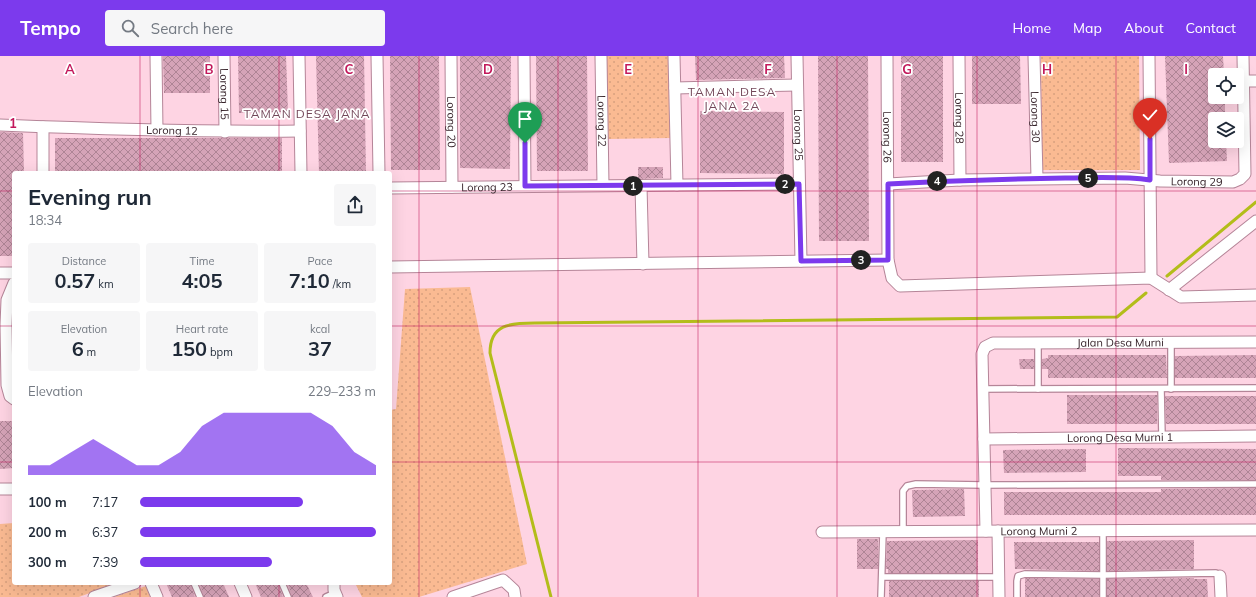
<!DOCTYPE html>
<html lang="en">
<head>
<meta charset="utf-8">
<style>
  body { margin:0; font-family:Mulish,sans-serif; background:#f6f6f7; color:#1f2937; height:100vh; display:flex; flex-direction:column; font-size:15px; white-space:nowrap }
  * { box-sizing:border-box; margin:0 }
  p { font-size:13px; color:#747a83 }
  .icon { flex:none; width:22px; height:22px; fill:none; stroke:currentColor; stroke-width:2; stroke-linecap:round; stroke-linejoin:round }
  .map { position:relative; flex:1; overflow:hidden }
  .drawer { position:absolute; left:12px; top:115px; width:380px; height:414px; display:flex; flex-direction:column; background:#fff; border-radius:4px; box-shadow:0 4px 16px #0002 }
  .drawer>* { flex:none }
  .tools { position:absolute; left:1208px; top:12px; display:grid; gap:8px }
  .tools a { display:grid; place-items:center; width:36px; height:36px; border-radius:4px; background:#fff; box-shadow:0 4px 16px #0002; font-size:20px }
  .pin { position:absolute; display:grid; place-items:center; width:34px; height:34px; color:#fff; margin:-41px -17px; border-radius:50% 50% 50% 0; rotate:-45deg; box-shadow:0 0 4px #0007 }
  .pin .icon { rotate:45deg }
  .km { position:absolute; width:20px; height:20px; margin:-10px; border-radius:50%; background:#222; color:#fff; font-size:11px; line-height:20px; text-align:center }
  .round { display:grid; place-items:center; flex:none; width:42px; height:42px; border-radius:4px; background:#f6f6f7 }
  .overview { display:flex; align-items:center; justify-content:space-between; height:68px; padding:0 16px }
  h1 { font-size:22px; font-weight:700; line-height:30px }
  .metrics { display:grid; grid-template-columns:repeat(3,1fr); gap:6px; height:68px; padding:4px 16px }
  .metrics div { display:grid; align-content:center; border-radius:4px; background:#f6f6f7; text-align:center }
  .metrics b { font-size:20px; font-weight:700 }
  .metrics small { font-size:11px; font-weight:400 }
  .metrics p { font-size:11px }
  .chart { height:112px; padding:8px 16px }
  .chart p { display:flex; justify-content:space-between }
  .chart svg { width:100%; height:72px; margin-top:4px; fill:#7c3aed; opacity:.7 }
  ul { padding:0 16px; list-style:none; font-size:13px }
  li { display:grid; grid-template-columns:64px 48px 1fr; align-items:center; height:30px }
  li i { height:10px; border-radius:5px; background:#7c3aed }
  header { display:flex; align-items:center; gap:24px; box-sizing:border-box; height:56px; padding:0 20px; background:#7c3aed; color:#fff }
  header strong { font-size:19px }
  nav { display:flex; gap:22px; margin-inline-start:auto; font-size:14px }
  .search { width:280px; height:36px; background:#f6f6f7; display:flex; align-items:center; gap:10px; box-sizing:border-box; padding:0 14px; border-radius:4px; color:#747a83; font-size:15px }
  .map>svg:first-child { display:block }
  .grass { fill:url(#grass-dots) }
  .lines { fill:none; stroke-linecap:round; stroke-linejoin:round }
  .stream { stroke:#b3bd1a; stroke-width:3 }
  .building { fill:url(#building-cross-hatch) }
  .service-casing { stroke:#b58598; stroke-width:8 }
  .minor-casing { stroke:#b58598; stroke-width:13 }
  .service { stroke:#fff; stroke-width:5.5 }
  .minor { stroke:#fff; stroke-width:11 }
  .route-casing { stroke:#fff; stroke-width:8 }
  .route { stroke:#7c3aed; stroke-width:5 }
  .grid { fill:none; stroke:#c2185b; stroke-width:1; stroke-opacity:0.55 }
  .labels { text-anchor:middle; stroke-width:3.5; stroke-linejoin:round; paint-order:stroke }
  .street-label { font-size:11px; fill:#352229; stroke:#fff }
  .neighbourhood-label { font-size:12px; letter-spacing:1px; fill:#734759; stroke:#fff }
  .grid-label { font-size:13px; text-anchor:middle; font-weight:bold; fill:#c2185b; stroke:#fff; stroke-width:3.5; stroke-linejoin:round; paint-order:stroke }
</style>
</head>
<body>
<header>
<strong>Tempo</strong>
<div class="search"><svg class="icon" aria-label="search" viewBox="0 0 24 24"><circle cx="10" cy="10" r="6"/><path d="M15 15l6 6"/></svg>Search here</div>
<nav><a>Home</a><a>Map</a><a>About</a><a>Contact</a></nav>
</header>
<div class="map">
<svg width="1256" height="541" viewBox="0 0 1256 541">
  <defs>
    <pattern id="grass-dots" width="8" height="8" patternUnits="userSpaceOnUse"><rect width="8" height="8" fill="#faba92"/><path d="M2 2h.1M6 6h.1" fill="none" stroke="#d7a07e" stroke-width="1.8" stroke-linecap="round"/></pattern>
    <pattern id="building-cross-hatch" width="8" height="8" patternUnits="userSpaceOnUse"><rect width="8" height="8" fill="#d5a3b7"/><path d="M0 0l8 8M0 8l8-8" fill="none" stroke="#ae8495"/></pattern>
  </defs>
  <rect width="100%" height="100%" fill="#fed4e3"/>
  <g class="grass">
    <path d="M605,0H670L672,82L607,83Z"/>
    <path d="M1041,0H1139L1140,114H1042Z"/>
    <path d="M470,231L527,508L419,541H362L355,527H390V354L396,353L405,233Z"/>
    <path d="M14,467V527H117L79,541H0V468Z"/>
    <path d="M146,530L150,541H114Z"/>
  </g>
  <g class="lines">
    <g class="stream">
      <path d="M1167,220L1256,146"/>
      <path d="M551,541L490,297C490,268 510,267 535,267L1117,261L1146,237"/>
    </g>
  </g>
  <g class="building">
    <path d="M163,0H210V37H164Z"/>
    <path d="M238,0H286L288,56L239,57Z"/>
    <path d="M316,0H364L366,117H319Z"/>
    <path d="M390,0H439L440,114H391Z"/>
    <path d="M460,0H511L510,113L460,112Z"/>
    <path d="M536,0H587L588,115H537Z"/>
    <path d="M695,0H784L785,22L696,24Z"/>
    <path d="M818,0H868L869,185H819Z"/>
    <rect x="901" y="0" width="42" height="106"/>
    <path d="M972,0H1020L1021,48H972Z"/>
    <path d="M1165,0H1223L1224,19H1215V41H1225V63H1215V85H1226L1227,105L1169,107Z"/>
    <path d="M700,55L784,56V118L700,117Z"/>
    <path d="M0,76L23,77L24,117H14V200H0Z"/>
    <rect x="55" y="82" width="227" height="35"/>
    <path d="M638,111H663V122L638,123Z"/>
    <path d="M1048,299H1166L1167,322H1048V313H1042V303L1048,302Z"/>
    <path d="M1256,299V322H1175V300Z"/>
    <path d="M1019,303H1034V313H1020Z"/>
    <rect x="1067" y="339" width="90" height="29"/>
    <path d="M1165,340H1256V368H1166Z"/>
    <path d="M0,365H14V412L0,413Z"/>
    <path d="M1118,392L1256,393V424H1161V420H1118Z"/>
    <path d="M1086,393V416L1004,417L1003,394Z"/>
    <path d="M1256,432V459H1004V436H1161V433Z"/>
    <path d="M964,433L965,460L913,461L912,434Z"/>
    <rect x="857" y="483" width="21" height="30"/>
    <path d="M978,484V517H888V513H886L887,485Z"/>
    <path d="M1194,484V513L1107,515V485Z"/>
    <path d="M1014,486H1099V515L1015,513Z"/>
    <path d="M1025,522L1099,523V541H1025Z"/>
    <path d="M1194,522V523H1207L1208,541H1107V523Z"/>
    <rect x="889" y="525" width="90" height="16"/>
    <path d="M166,527H190L195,541H172Z"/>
    <path d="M199,527H223L229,541H204Z"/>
    <path d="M255,527H278L283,541H261Z"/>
    <path d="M287,527H306L313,541H292Z"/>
  </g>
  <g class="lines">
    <g class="service-casing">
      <g id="service">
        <path d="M1038,287V333"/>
        <path d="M1171,287V333"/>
        <path d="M982,333L1256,332"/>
        <path d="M1161,333L1162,381"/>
        <path d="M1103,474V541"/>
        <path d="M903,475V435L907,430L916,428L984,429L1256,428"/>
        <path d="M882,521H999"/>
        <path d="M194,527L200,541"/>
        <path d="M282,527L288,541"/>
        <path d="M326,541L335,537"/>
        <path d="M881,541L883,476"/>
        <path d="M1017,541V525L1018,520L1025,518L1103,519L1216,517L1220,520"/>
      </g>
    </g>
    <g class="minor-casing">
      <g id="minor">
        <path d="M156,0L157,74"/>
        <path id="s1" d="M224,0L225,76"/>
        <path d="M299,0L301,117"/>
        <path d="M377,0L379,117"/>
        <path id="s2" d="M451,0L452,131"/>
        <path d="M524,0L525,130"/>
        <path id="s3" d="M601,0L603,129"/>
        <path d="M674,0L677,129"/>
        <path id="s4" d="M797,0L801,205"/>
        <path id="s5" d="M887,0L888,204L892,222L900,230L1151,222L1181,241L1256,239"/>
        <path id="s6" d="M959,0L960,124"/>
        <path id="s7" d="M1034,0L1037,122"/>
        <path d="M1149,0L1151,222"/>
        <path d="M1243,25H1256"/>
        <path d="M675,32L797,29"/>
        <path id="s8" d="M0,69C100,73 200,76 300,75"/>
        <path d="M43,117V71"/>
        <path id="s9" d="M888,128L960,124L1125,122L1160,125L1233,126L1240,123L1245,118L1243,0"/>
        <path d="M641,130L643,208"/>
        <path id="s10" d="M390,132L799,128"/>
        <path d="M390,211L888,204"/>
        <path d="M0,217H14"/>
        <path d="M14,227L7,244L6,269L7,329L10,340L14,343"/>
        <path d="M1169,234L1256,165"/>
        <path id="s11" d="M984,383L1256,380"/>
        <path d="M0,433H14"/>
        <path id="s12" d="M986,475L982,298L985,291L993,287L1256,286"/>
        <path d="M998,475L999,541"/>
        <path id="s13" d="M822,476L1256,474"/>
        <path d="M1220,520L1221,541"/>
        <path d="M151,527L157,541"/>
        <path d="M240,527L246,541"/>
        <path d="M334,527V534L337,541"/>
        <path d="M94,541L135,527"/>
        <path d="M453,541L503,524L514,534L515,541"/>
      </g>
    </g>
    <use href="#service" class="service"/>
    <use href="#minor" class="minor"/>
  </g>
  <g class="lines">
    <g class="route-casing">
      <path id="route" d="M525,87V130L799,128L801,205L888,204V128C947,125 1006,123 1065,122C1093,122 1122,120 1150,124V83"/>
    </g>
    <use href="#route" class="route"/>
  </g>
  <path class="grid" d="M140,0V117M279,0V117M419,0V541M558,0V541M698,0V541M837,0V541M977,0V541M1116,0V541M0,135H14M390,135H1256M0,270H14M390,270H1256M0,406H14M390,406H1256M140,527V541M279,527V541"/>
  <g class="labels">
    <g class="street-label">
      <text dy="4" stroke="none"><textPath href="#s1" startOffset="38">Lorong 15</textPath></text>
      <text dy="4" stroke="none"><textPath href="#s7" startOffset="61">Lorong 30</textPath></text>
      <text dy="4" stroke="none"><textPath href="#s6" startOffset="62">Lorong 28</textPath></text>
      <text dy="4" stroke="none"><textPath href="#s3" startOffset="65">Lorong 22</textPath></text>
      <text dy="4" stroke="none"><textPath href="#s2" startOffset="66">Lorong 20</textPath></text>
      <text dy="4" stroke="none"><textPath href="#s8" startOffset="172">Lorong 12</textPath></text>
      <text dy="4" stroke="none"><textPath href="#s4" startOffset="79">Lorong 25</textPath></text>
      <text dy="4" stroke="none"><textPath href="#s5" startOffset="81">Lorong 26</textPath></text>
      <text dy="4" stroke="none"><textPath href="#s9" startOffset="309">Lorong 29</textPath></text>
      <text dy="4" stroke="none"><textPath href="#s10" startOffset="97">Lorong 23</textPath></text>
      <text dy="4" stroke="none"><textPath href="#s12" startOffset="321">Jalan Desa Murni</textPath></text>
      <text dy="4" stroke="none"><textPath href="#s11" startOffset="136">Lorong Desa Murni 1</textPath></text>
      <text dy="4" stroke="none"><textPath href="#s13" startOffset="217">Lorong Murni 2</textPath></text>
    </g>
    <g class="neighbourhood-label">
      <text x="732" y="40">TAMAN DESA<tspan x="732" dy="14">JANA 2A</tspan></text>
      <text x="307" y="62">TAMAN DESA JANA</text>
    </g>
  </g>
  <g class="grid-label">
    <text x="70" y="18">A</text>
    <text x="209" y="18">B</text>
    <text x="349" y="18">C</text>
    <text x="488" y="18">D</text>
    <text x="628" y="18">E</text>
    <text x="768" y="18">F</text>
    <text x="907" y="18">G</text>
    <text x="1047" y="18">H</text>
    <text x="1186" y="18">I</text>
    <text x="13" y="72">1</text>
  </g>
</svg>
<div class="tools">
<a><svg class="icon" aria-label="locate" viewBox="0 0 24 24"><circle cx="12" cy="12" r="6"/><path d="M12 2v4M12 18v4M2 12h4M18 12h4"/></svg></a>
<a><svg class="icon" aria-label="layers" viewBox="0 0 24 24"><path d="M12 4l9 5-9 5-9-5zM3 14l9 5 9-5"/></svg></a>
</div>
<div class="pin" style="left:525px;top:87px;background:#1e9e55"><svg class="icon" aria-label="arrive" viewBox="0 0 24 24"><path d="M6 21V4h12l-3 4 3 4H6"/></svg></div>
<div class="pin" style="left:1150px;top:83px;background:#d93025"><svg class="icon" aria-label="check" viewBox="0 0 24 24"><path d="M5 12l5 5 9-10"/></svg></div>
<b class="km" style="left:633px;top:130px">1</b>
<b class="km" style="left:785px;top:128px">2</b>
<b class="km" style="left:861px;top:204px">3</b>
<b class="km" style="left:937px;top:125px">4</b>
<b class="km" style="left:1088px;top:122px">5</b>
<section class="drawer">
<div class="overview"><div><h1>Evening run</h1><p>18:34</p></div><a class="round"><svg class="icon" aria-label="share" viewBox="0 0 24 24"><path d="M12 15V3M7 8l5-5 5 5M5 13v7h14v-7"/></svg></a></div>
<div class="metrics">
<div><p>Distance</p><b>0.57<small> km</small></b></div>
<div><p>Time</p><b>4:05</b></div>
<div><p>Pace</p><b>7:10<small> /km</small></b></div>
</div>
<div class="metrics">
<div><p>Elevation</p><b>6<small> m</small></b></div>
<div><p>Heart rate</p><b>150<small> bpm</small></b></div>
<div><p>kcal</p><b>37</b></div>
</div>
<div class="chart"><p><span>Elevation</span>229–233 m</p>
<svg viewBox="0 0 160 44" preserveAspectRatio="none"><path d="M0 44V38L10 38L20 30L30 22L40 30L50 38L60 38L70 30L80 14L90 6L100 6L110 6L120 6L130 6L140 14L150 30L160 38V44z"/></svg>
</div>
<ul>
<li><b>100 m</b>7:17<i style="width:69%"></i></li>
<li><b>200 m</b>6:37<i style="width:100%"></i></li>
<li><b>300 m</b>7:39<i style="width:56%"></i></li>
</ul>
</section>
</div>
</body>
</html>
